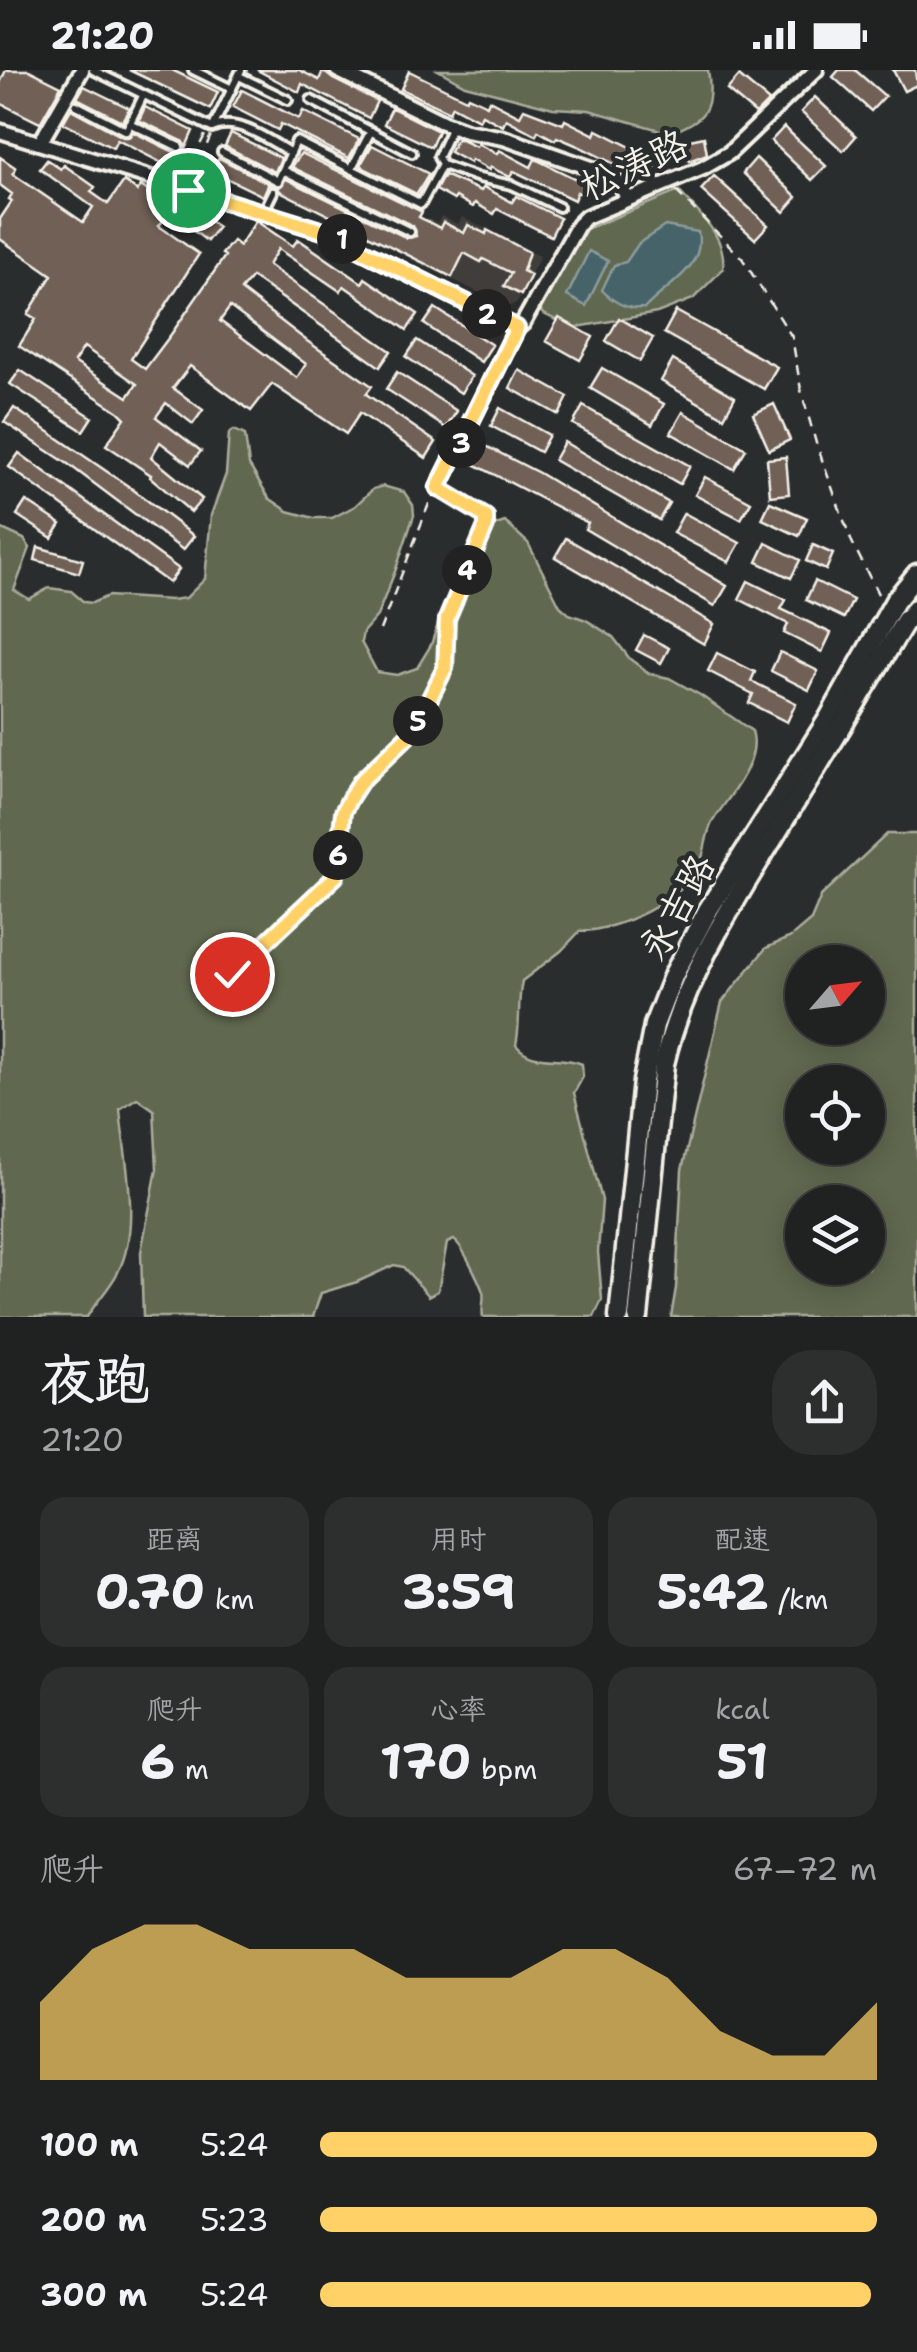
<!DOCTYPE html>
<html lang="zh">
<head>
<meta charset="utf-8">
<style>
  body { margin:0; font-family:"Shantell Sans","LXGW WenKai TC",sans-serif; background:#2d2f2f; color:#f1f3f6; height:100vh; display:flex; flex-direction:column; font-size:38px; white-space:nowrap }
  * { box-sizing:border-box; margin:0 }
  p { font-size:32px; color:#a2a4a5 }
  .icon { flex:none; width:55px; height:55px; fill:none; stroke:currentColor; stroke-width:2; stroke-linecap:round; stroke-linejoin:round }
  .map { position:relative; height:1247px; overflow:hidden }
  .sheet { display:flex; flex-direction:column; background:#202222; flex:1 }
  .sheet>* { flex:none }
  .needle { width:65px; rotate:62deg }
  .controls { position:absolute; left:785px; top:875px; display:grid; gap:20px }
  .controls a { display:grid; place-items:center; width:100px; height:100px; border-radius:50%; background:#202222; box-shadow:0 5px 25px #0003,0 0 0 2px #3d3f40; font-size:50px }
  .pin { position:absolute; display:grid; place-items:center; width:85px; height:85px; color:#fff; margin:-42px; border:5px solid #fff; border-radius:50%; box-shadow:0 2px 10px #0007 }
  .km { position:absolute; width:50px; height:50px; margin:-25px; border-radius:50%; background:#222; color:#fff; font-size:28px; line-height:50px; text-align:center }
  .round { display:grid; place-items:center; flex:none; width:105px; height:105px; border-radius:40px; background:#2d2f2f }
  .overview { display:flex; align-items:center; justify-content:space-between; height:170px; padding:0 40px }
  h1 { font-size:55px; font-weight:700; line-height:75px }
  .figures { display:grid; grid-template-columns:repeat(3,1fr); gap:15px; height:170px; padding:10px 40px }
  .figures div { display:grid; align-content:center; border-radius:25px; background:#2d2f2f; text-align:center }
  .figures b { font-size:50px; font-weight:700 }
  .figures small { font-size:28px; font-weight:400 }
  .figures p { font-size:28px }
  .chart { height:280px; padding:20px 40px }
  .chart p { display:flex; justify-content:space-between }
  .chart svg { width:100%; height:180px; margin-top:10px; fill:#ffd166; opacity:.7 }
  ul { padding:0 40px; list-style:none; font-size:32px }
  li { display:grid; grid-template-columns:160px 120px 1fr; align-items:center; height:75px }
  li i { height:25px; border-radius:12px; background:#ffd166 }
  .status { display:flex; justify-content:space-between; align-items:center; height:70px; padding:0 50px; background:#202222; direction:ltr }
  .status svg { height:28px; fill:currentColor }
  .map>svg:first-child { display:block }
  .built { fill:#3f3c3a }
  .green { fill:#61684f; stroke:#aaac9c; stroke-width:2.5; fill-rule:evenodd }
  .water { fill:#47646a; stroke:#8c9c9c; stroke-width:2.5 }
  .building { fill:#706057; stroke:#f4f1e8; stroke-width:2.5; fill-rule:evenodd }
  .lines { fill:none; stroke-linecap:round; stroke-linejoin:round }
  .service-casing { stroke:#f4f1e8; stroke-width:14 }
  .minor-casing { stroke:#f4f1e8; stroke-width:20 }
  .secondary-casing { stroke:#f4f1e8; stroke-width:25 }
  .path { stroke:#f4f1e8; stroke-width:2.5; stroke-dasharray:10 8; stroke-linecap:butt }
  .service { stroke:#2a2d2e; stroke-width:6 }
  .minor { stroke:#2a2d2e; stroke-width:12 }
  .secondary { stroke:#2a2d2e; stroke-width:18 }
  .route-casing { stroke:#fff; stroke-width:20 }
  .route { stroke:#ffd166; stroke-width:12 }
  .labels { text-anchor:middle; stroke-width:9; stroke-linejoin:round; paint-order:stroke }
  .street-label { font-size:38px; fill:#f4f1e8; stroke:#2a2d2e }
</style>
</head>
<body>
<div class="status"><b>21:20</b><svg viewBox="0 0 49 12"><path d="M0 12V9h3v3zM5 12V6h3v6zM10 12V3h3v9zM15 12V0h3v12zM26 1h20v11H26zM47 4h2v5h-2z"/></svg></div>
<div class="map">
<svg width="917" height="1247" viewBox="0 0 917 1247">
  <rect width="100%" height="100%" fill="#2a2d2e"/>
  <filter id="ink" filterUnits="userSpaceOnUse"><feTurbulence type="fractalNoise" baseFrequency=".01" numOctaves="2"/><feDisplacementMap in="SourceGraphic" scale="20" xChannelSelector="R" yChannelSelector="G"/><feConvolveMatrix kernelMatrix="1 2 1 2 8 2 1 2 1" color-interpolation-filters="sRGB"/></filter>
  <g filter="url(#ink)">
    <path class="built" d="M441,146L458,154L462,147L540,186L518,232L508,237L411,189L430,150L438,153Z"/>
    <g class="green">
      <path d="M438,0H708C714,38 706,50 670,63L589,40L553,38L465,15Z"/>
      <path d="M679,121C699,144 727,166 723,199L693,229L657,243L572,258L542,243L540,238L586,159Z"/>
      <path d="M234,360L245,365L249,395L269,428L288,441L314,448H332L355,436L373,419L383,416L404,422L413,435L414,445L396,499L377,546L363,562L361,572L377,602L397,605L417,598L431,575L444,536L463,501L493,456L505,452L528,473L560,536L569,544L586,550L613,567L630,589L650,604L669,608L700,625L752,661C762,691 728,727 713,751C705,764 706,782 699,796C682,831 617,861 580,861L561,881L522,911C517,934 521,953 516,975C533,996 560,984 582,994L583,1007L574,1023L602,1130L598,1182L602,1230L594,1247H483C481,1238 485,1229 483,1222C479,1210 462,1175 454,1170L447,1173L438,1221L429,1226L403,1197L394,1195L357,1212L321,1223L313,1247H143L141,1182L157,1099L154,1040L137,1028L120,1039C124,1089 142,1155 118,1202C110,1218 96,1232 87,1247H0V458L24,469L30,478L14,520L29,529L49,518L71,521L84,532L92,533L108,526L171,530L186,528L205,509L211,445L226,404L229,363Z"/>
      <path d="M887,764H917V1247H671L676,1218L682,1100L722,932L766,878L791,867L811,850L821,826ZM868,892V958H802V892ZM868,1012V1078H802V1012ZM868,1132V1198H802V1132Z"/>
    </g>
    <g class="water">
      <path d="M665,156L698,162C706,198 666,215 645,238C628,240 614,233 602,220L614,195L626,192L639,173Z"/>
      <path d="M589,181L608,191L586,236L567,226Z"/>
    </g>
    <g class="building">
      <path d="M6,0H29L61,16L40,53L0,33V13Z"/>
      <path d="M129,0H172L218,22L210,39Z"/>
      <path d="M257,0H299L319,10L323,1L333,9L377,31L369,48L302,14L299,22Z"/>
      <path d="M839,0H855L885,26L871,41L833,7Z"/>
      <path d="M893,0H915L917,15L904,21Z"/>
      <path d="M409,1L466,29L468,26L487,35L489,30L520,46L524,39L563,54L565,50L595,65L597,60L658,91L652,104L645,100L641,107L578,76L557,67L555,70L538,61L536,65L506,49L503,56L482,45L479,50L452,36L449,42L401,19Z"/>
      <path d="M739,6L769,31L756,44L727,20Z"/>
      <path d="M84,16L129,38L122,51L77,28Z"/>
      <path d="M242,20L299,49L303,41L359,69L349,88L281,54L278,60L233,37Z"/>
      <path d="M815,27L856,66L843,81L801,42Z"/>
      <path d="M145,37L193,61L186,77L182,71L139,50Z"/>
      <path d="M392,38L438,61L431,77L384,54Z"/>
      <path d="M71,39L123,67H129L133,62L176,83H182L174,99L117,70L113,78L63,53Z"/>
      <path d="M784,57L826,96L812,110L771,71Z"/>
      <path d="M231,63L281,88L275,102L225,76Z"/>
      <path d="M704,67L707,84L689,91L685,71Z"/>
      <path d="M457,68L476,77L478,74L497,84L499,80L531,97L535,89L590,116L585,126L577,122L574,130L514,101L510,107L490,97L489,100L471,90L470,93L450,82Z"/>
      <path d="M372,75L429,104L417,124L364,98L361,94Z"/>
      <path d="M301,83L422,142L419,147L440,158L443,152L464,163L468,155L486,164L487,160L529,182L523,201L531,205L521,225L504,216L511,203L483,189L481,192L464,183L452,207L280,121L278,118L286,109L407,168L416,166L413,156L292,97Z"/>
      <path d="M0,87L16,98L13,104L83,152L93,137L40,99L47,90L61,99L64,95L95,117L91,122L108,134L124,111L137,121L141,116L172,138L159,156L199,184L131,289L145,299L172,263L225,186L222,184L233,171L239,176L256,151L293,176L298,169L362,213L365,208L418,244L407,260L344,216L340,221L278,179L268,195L391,281L380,297L252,207L241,220L307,271L372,316L366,324L436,372L426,388L360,343L346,364L272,314L251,341L190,296L173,318L203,340L193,354L166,333L156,347L201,381L190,395L160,372L151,387L202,429L191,442L150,407L151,405L106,375L125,348L119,342L19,276L36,249L28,244L52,205L0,169V149L12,131L9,129L12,124L0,115ZM230,237L306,294L297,308L220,251ZM84,277L137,314L128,327L74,292Z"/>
      <path d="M219,88L271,115H268L263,126L212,101Z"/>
      <path d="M756,88L797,127L784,142L743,103Z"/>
      <path d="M444,105L481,121L484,117L512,132L516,126L560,148L551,166L497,139L494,144L475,133L473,137L456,127L454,130L436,120Z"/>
      <path d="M714,106L768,155L755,169L701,120Z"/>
      <path d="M190,137L218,157L207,171L180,151Z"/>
      <path d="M435,238L492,275L481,292L424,254Z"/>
      <path d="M676,241L777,297L764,319L664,263Z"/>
      <path d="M559,248L593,267L580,290L546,271Z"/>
      <path d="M619,248L653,268L640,291L606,271Z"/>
      <path d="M417,270L472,306L461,323L406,287Z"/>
      <path d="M673,290L735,327L724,347L661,311Z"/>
      <path d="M602,298L664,334L652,355L590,318Z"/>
      <path d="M20,300L92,347L83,361L10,314Z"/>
      <path d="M519,300L568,327L559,345L510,318Z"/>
      <path d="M397,302L457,341L446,358L386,319Z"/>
      <path d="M774,334L790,370L769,380L753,344Z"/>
      <path d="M583,336L690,396L680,414L573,354Z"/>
      <path d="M14,338L131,418L194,466L183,480L68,394L4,352Z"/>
      <path d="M500,338L549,365L540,382L491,356Z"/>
      <path d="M683,342L746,379L734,399L671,363Z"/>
      <path d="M564,372L669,433L659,450L554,390Z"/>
      <path d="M482,374L539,403L727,516L715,536L585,459L588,453L472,393Z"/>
      <path d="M19,383L179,499L169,513L9,397Z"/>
      <path d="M786,387L789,424L770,426L767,389Z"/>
      <path d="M705,407L751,432L741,449L695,425Z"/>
      <path d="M26,431L61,454L52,468L17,445Z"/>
      <path d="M770,432L807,448L799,466L762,449Z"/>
      <path d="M684,443L740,473L729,492L673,463Z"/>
      <path d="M566,468L714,554L704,574L555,487Z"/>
      <path d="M766,473L800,490L791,508L757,492Z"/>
      <path d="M813,475L833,484L826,500L806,491Z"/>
      <path d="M38,477L83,490L79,503L35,490Z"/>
      <path d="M748,511L786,530L781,539L831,563L822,582L784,563L788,554L739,529Z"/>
      <path d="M815,511L853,530L844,548L806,530Z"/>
      <path d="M644,565L669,578L661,593L636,580Z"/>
      <path d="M780,582L818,601L809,620L771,601Z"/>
      <path d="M717,583L755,602L751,611L796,633L787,652L749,633L753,624L708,601Z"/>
    </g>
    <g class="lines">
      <g class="service-casing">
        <g id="service">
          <path d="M93,0L212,58C237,46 270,71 291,83"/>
          <path d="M193,0L232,19"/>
          <path d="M239,6L288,30"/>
          <path d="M311,30L412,83"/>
          <path d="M76,35L126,61L143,26"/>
          <path d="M129,53L179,77"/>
          <path d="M213,57L241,0"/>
          <path d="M452,57L438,87L442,95L479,108L512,115L559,137"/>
          <path d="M222,82L278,111L296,71L421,134L442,95"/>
          <path d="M351,99L371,61"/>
          <path d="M283,100L410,162"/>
          <path d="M264,140L273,122"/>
        </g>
      </g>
      <g class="minor-casing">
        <g id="minor">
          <path d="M337,0L442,52L466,61L504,68L599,101L618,112L627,127"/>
          <path d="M0,61L323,161L517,258"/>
          <path d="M40,73L82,0"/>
          <path d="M438,418L517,258L523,253L578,155L586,147L703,98L729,83L816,0"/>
        </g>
      </g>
      <g class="secondary-casing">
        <g id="secondary">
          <path d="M619,1247L643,1011L654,955L674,904L708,840L829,648L895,531L917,504"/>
          <path d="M638,1247L664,994C685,903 738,826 786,747C827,682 866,615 906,550L917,538"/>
        </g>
      </g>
      <g class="path">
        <path d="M184,106L205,65"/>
        <path d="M193,108L211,65"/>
        <path d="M676,121L742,188L792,267L801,320L816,373L851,470L879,526"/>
        <path d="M380,560L432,426"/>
        <path d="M232,904L336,805L343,743L350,729L361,711L414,660L445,598L447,549L486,457V447L449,424"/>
      </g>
      <use href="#service" class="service"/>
      <use href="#minor" class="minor"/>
      <use href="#secondary" class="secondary"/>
    </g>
  </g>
  <g class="lines" filter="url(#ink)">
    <g class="route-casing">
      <path id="route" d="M188,120L323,161L517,258L438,418L486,447V456L447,549L445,598L414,660L361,711L350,728L343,742L336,806L232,904"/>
    </g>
    <use href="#route" class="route"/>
  </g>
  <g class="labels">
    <g class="street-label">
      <text transform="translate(634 95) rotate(-25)" y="13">松涛路</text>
      <text transform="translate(677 837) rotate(-61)" y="13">永吉路</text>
    </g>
  </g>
</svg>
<div class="controls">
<a><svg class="needle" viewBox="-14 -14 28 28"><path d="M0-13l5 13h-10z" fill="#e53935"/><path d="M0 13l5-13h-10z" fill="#a2a4a5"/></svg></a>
<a><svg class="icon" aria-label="locate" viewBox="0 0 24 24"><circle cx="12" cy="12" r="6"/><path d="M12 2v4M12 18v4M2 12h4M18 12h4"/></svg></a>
<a><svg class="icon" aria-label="layers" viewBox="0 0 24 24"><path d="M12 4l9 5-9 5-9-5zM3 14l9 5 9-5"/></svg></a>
</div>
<div class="pin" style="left:188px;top:120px;background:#1e9e55"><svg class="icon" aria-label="arrive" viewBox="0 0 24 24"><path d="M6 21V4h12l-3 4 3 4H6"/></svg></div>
<div class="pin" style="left:232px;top:904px;background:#d93025"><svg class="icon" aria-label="check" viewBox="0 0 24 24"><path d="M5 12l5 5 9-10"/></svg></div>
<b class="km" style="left:342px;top:169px">1</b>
<b class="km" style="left:487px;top:244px">2</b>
<b class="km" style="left:461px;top:373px">3</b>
<b class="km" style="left:467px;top:500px">4</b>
<b class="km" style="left:418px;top:651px">5</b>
<b class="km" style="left:338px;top:785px">6</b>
</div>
<section class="sheet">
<div class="overview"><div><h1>夜跑</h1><p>21:20</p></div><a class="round"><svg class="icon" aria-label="share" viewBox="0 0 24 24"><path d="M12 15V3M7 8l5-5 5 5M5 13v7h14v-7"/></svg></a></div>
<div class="figures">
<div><p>距离</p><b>0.70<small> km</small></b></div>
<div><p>用时</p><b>3:59</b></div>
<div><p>配速</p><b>5:42<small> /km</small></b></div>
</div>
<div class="figures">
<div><p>爬升</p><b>6<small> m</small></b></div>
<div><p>心率</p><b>170<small> bpm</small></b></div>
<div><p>kcal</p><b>51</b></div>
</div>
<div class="chart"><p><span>爬升</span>67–72 m</p>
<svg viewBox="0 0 160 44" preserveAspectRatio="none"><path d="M0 44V25L10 12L20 6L30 6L40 12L50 12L60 12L70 19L80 19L90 19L100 12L110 12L120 19L130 32L140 38L150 38L160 25V44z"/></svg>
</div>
<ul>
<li><b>100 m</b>5:24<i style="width:100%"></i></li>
<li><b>200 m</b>5:23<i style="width:100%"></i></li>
<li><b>300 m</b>5:24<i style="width:99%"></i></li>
</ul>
</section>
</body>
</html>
